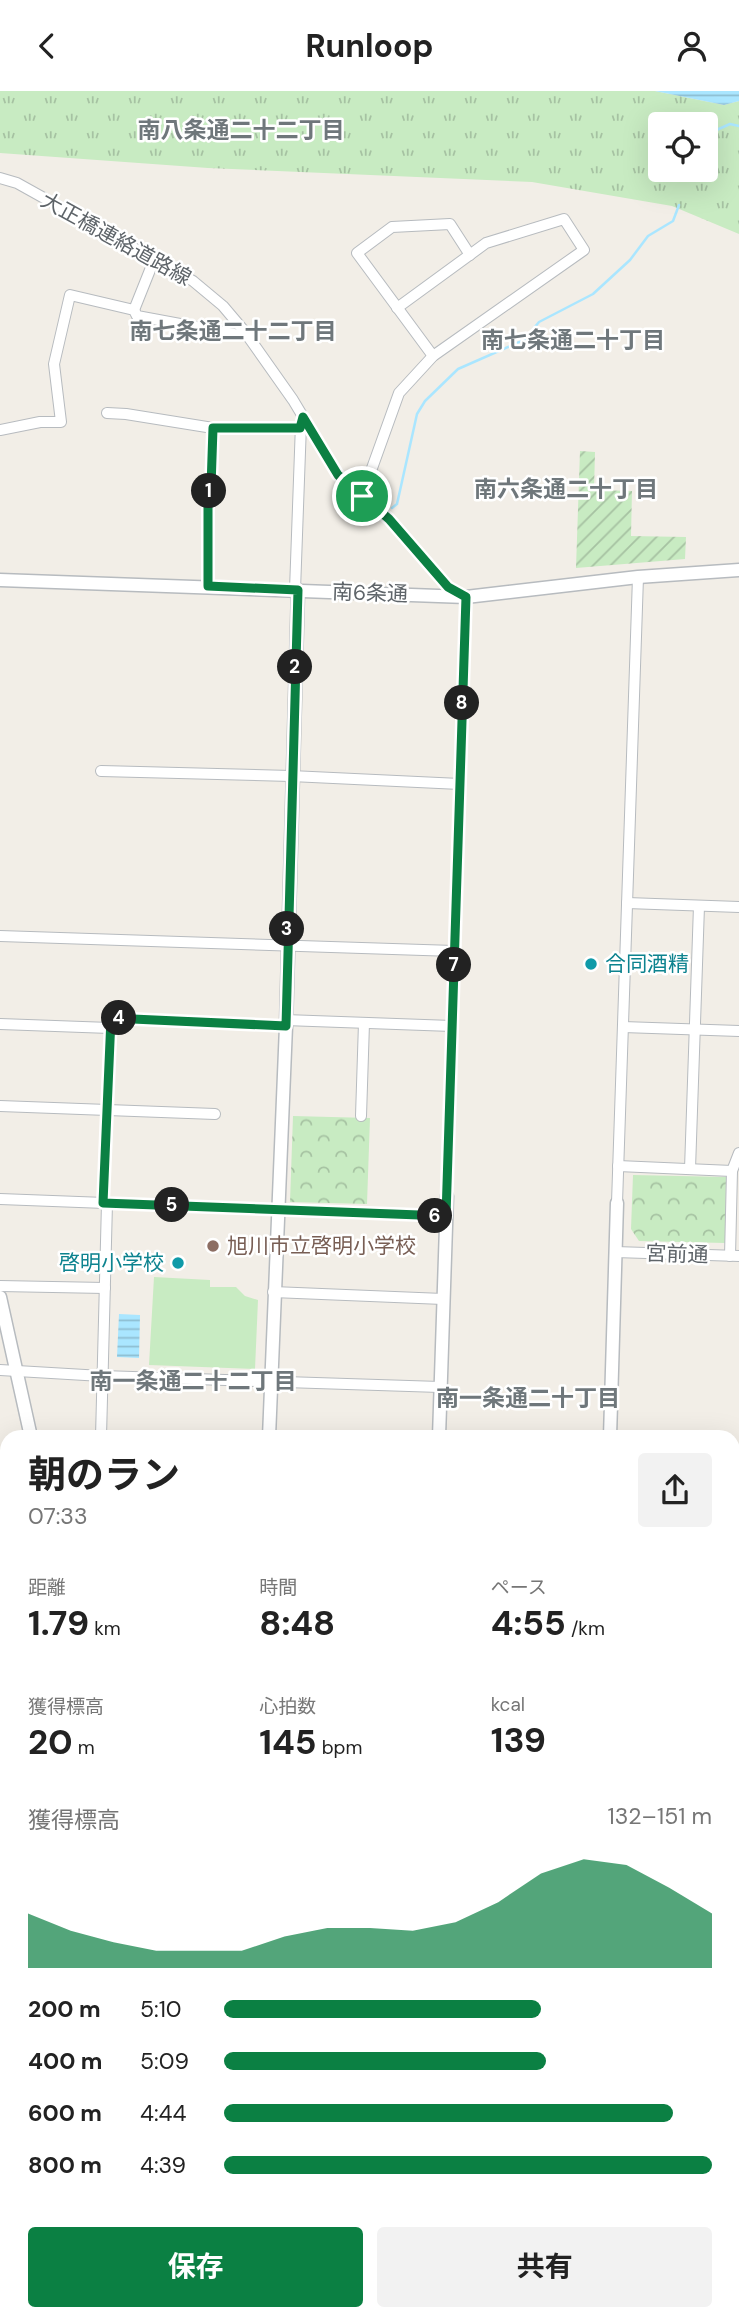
<!DOCTYPE html>
<html lang="ja">
<head>
<meta charset="utf-8">
<style>
  body { margin:0; font-family:"DM Sans","Noto Sans JP",sans-serif; background:#f2f2f2; color:#222; height:100vh; display:flex; flex-direction:column; font-size:26px; white-space:nowrap }
  * { box-sizing:border-box; margin:0 }
  p { font-size:23px; color:#767676 }
  .icon { flex:none; width:38px; height:38px; fill:none; stroke:currentColor; stroke-width:2; stroke-linecap:round; stroke-linejoin:round }
  .map { position:relative; flex:1; overflow:hidden }
  .details { position:absolute; left:0px; top:1339px; width:740px; height:891px; display:flex; flex-direction:column; background:#fff; border-radius:21px 21px 0 0; box-shadow:0 7px 28px #0002 }
  .details>* { flex:none }
  .fabs { position:absolute; left:648px; top:21px; display:grid; gap:14px }
  .fabs a { display:grid; place-items:center; width:70px; height:70px; border-radius:7px; background:#fff; box-shadow:0 7px 28px #0002; font-size:35px }
  .pin { position:absolute; display:grid; place-items:center; width:60px; height:60px; color:#fff; margin:-30px; border:4px solid #fff; border-radius:50%; box-shadow:0 2px 7px #0007 }
  .km { position:absolute; width:35px; height:35px; margin:-18px; border-radius:50%; background:#222; color:#fff; font-size:19px; line-height:35px; text-align:center }
  .round { display:grid; place-items:center; flex:none; width:74px; height:74px; border-radius:7px; background:#f2f2f2 }
  .head { display:flex; align-items:center; justify-content:space-between; height:119px; padding:0 28px }
  h1 { font-size:38px; font-weight:700; line-height:52px }
  .figures { display:grid; grid-template-columns:repeat(3,1fr); gap:10px; height:119px; padding:7px 28px }
  .figures div { display:grid; align-content:center }
  .figures b { font-size:35px; font-weight:700 }
  .figures small { font-size:19px; font-weight:400 }
  .figures p { font-size:19px }
  .chart { height:196px; padding:14px 28px }
  .chart p { display:flex; justify-content:space-between }
  .chart svg { width:100%; height:126px; margin-top:7px; fill:#0b8043; opacity:.7 }
  .action { display:flex; gap:14px; margin-top:auto; padding:14px 28px }
  .action a { flex:1; height:80px; border-radius:7px; background:#0b8043; color:#fff; font-size:28px; font-weight:700; line-height:80px; text-align:center }
  .action a+a { background:#f2f2f2; color:#222 }
  ul { padding:0 28px; list-style:none; font-size:23px }
  li { display:grid; grid-template-columns:112px 84px 1fr; align-items:center; height:52px }
  li i { height:18px; border-radius:9px; background:#0b8043 }
  header { display:flex; justify-content:space-between; align-items:center; height:91px; padding:0 28px; background:#fff; font-size:32px; font-weight:700 }
  .map>svg:first-child { display:block }
  .grass { fill:url(#grass-tufts); fill-rule:evenodd }
  .park { fill:url(#park-crowns) }
  .garden { fill:url(#garden-furrows) }
  .pitch { fill:#c8ebc2 }
  .water { fill:url(#water-rules) }
  .lines { fill:none; stroke-linecap:round; stroke-linejoin:round }
  .stream { stroke:#aae6ff; stroke-width:2.5 }
  .minor-casing { stroke:#b7bbbf; stroke-width:12 }
  .tertiary-casing { stroke:#b7bbbf; stroke-width:15 }
  .secondary-casing { stroke:#b8bdc2; stroke-width:17 }
  .minor { stroke:#fff; stroke-width:10 }
  .tertiary { stroke:#fff; stroke-width:12 }
  .secondary { stroke:#fff; stroke-width:14 }
  .route-casing { stroke:#fff; stroke-width:14 }
  .route { stroke:#0b8043; stroke-width:9 }
  .culture-dot { fill:#0f9aa8; stroke:#fff; stroke-width:2.5 }
  .education-dot { fill:#8d6e63; stroke:#fff; stroke-width:2.5 }
  .labels { text-anchor:middle; stroke-width:5; stroke-linejoin:round; paint-order:stroke }
  .street-label { font-size:21px; fill:#5e6469; stroke:#fff }
  .culture-label { font-size:21px; fill:#0d838f; stroke:#fff; text-anchor:start }
  .education-label { font-size:21px; fill:#785e54; stroke:#fff; text-anchor:start }
  .neighbourhood-label { font-size:23px; font-weight:bold; fill:#6f777b; stroke:#fff }
</style>
</head>
<body>
<header><svg class="icon" aria-label="back" viewBox="0 0 24 24"><path d="M15 5l-7 7 7 7"/></svg>Runloop<svg class="icon" aria-label="person" viewBox="0 0 24 24"><circle cx="12" cy="8" r="4"/><path d="M4 21q1-7 8-7t8 7"/></svg></header>
<div class="map">
<svg width="739" height="2228" viewBox="0 0 739 2228">
  <defs>
    <pattern id="grass-tufts" width="24" height="20" patternUnits="userSpaceOnUse" patternTransform="scale(1.75)"><rect width="24" height="20" fill="#c8ebc2"/><path d="M3 7l-1-3M5 7V3M7 7l1-3M15 17l-1-3M17 17v-4M19 17l1-3" fill="none" stroke="#a6c2a2"/></pattern>
    <pattern id="park-crowns" width="20" height="18" patternUnits="userSpaceOnUse" patternTransform="scale(1.75)"><rect width="20" height="18" fill="#c8ebc2"/><path d="M2 6a3 3 0 1 1 6 0M12 15a3 3 0 1 1 6 0" fill="none" stroke="#a6c2a2"/></pattern>
    <pattern id="garden-furrows" width="10" height="10" patternUnits="userSpaceOnUse" patternTransform="scale(1.75)"><rect width="10" height="10" fill="#c8ebc2"/><path d="M-1 1l2-2M0 10L10 0M9 11l2-2" fill="none" stroke="#a6c2a2"/></pattern>
    <pattern id="water-rules" width="6" height="5" patternUnits="userSpaceOnUse" patternTransform="scale(1.75)"><rect width="6" height="5" fill="#aae6ff"/><path d="M0 2.5h6" fill="none" stroke="#8ebed2"/></pattern>
  </defs>
  <rect width="100%" height="100%" fill="#f2eee7"/>
  <path class="grass" d="M0,0H655L724,14L739,10V143L672,115L532,91L208,77L0,62ZM660,33H705V79H660Z"/>
  <g class="park">
    <path d="M293,1025L370,1027L367,1113L290,1111Z"/>
    <path d="M633,1084L726,1086L725,1152L639,1150L631,1138Z"/>
  </g>
  <path class="garden" d="M580,360L595,361L594,399L632,400L631,445L686,446L685,468L576,477Z"/>
  <path class="pitch" d="M154,1186L210,1189V1196H236L245,1205L258,1209L255,1278L149,1274Z"/>
  <g class="water">
    <path d="M655,0H739V10L724,14Z"/>
    <path d="M119,1223L140,1224L139,1267L117,1266Z"/>
  </g>
  <g class="lines">
    <g class="stream">
      <path d="M712,41L730,33L739,35"/>
      <path d="M392,417L397,413L417,323L425,310L458,278L524,249L539,231L593,203L630,169L648,145L673,130L679,114"/>
    </g>
    <g class="minor-casing">
      <g id="minor">
        <path d="M0,87L17,92L193,190L223,215L245,241L293,309L338,384L389,428L448,496L466,506L447,1105"/>
        <path d="M134,219L154,169"/>
        <path d="M433,265L357,162L392,136L450,133L470,164"/>
        <path d="M107,322L126,323L213,337H300"/>
        <path d="M0,339L40,331H61L54,273L70,204L134,219L137,225L239,244L245,241"/>
        <path d="M362,405L399,302L433,265L584,159L564,128L486,152L397,217"/>
        <path d="M208,495V404L211,396L213,337"/>
        <path d="M295,499L301,333"/>
        <path d="M101,680L291,685L460,693"/>
        <path d="M627,812L739,816"/>
        <path d="M0,845L454,860"/>
        <path d="M285,929L452,935"/>
        <path d="M0,933L110,937"/>
        <path d="M623,936L739,940"/>
        <path d="M0,1015L215,1023"/>
        <path d="M361,1025L364,932"/>
        <path d="M618,1075L732,1080"/>
        <path d="M690,1078L699,815"/>
        <path d="M0,1108L446,1125"/>
        <path d="M103,1112L111,927L286,935"/>
        <path d="M617,1112L638,486"/>
        <path d="M615,1161L739,1165"/>
        <path d="M730,1165L732,1080L739,1062"/>
        <path d="M0,1195L105,1197"/>
        <path d="M273,1201L443,1208"/>
        <path d="M0,1279L102,1285L440,1296"/>
        <path d="M101,1346L107,1112"/>
        <path d="M0,1368H7"/>
        <path d="M733,1387H739"/>
        <path d="M0,1448H7"/>
        <path d="M0,1532H7"/>
        <path d="M733,1558L739,1559"/>
        <path d="M0,1715H7"/>
        <path d="M733,1738H739"/>
        <path d="M0,1882L7,1883"/>
        <path d="M733,1908H739"/>
        <path d="M0,1967H7"/>
        <path d="M733,1990L739,1991"/>
        <path d="M0,2052H7"/>
        <path d="M733,2074L739,2075"/>
      </g>
    </g>
    <g class="tertiary-casing">
      <g id="tertiary">
        <path d="M0,489L466,506L638,486L739,479"/>
        <path d="M0,1206L31,1346"/>
        <path d="M269,1346L286,935L298,499"/>
        <path d="M439,1346L447,1105"/>
        <path d="M610,1346L617,1112"/>
        <path d="M733,1473H739"/>
        <path d="M733,1821L739,1822"/>
        <path d="M0,2142H7"/>
        <path d="M733,2165H739"/>
        <path d="M240,2228V2222"/>
        <path d="M411,2228L412,2222"/>
        <path d="M580,2228V2222"/>
      </g>
    </g>
    <g class="secondary-casing">
      <g id="secondary">
        <path d="M0,1623H7"/>
        <path d="M733,1647H739"/>
      </g>
    </g>
    <use href="#minor" class="minor"/>
    <use href="#tertiary" class="tertiary"/>
    <use href="#secondary" class="secondary"/>
  </g>
  <g class="lines">
    <g class="route-casing">
      <path id="route" d="M303,326L338,384L389,428L448,496L466,506L446,1125L103,1112L111,927L286,935L298,499L208,495V404L211,396L213,337H300Z"/>
    </g>
    <use href="#route" class="route"/>
  </g>
  <g class="culture-dot">
    <circle cx="591" cy="873" r="7"/>
    <circle cx="178" cy="1172" r="7"/>
  </g>
  <circle class="education-dot" cx="213" cy="1155" r="7"/>
  <g class="labels">
    <g class="street-label">
      <text transform="translate(116 148) rotate(29)" y="7">大正橋連絡道路線</text>
      <text transform="translate(370 502) rotate(2)" y="7">南6条通</text>
      <text transform="translate(677 1163) rotate(2)" y="7">宮前通</text>
    </g>
    <g class="culture-label">
      <text x="605" y="880">合同酒精</text>
      <text x="164" y="1179" text-anchor="end">啓明小学校</text>
    </g>
    <g class="education-label">
      <text x="227" y="1162">旭川市立啓明小学校</text>
    </g>
    <g class="neighbourhood-label">
      <text x="241" y="47">南八条通二十二丁目</text>
      <text x="233" y="248">南七条通二十二丁目</text>
      <text x="573" y="257">南七条通二十丁目</text>
      <text x="566" y="406">南六条通二十丁目</text>
      <text x="193" y="1298">南一条通二十二丁目</text>
      <text x="528" y="1315">南一条通二十丁目</text>
    </g>
  </g>
</svg>
<div class="fabs">
<a><svg class="icon" aria-label="locate" viewBox="0 0 24 24"><circle cx="12" cy="12" r="6"/><path d="M12 2v4M12 18v4M2 12h4M18 12h4"/></svg></a>
</div>
<div class="pin" style="left:362px;top:405px;background:#1e9e55"><svg class="icon" aria-label="arrive" viewBox="0 0 24 24"><path d="M6 21V4h12l-3 4 3 4H6"/></svg></div>
<b class="km" style="left:209px;top:400px">1</b>
<b class="km" style="left:295px;top:576px">2</b>
<b class="km" style="left:287px;top:838px">3</b>
<b class="km" style="left:119px;top:927px">4</b>
<b class="km" style="left:172px;top:1114px">5</b>
<b class="km" style="left:435px;top:1125px">6</b>
<b class="km" style="left:454px;top:874px">7</b>
<b class="km" style="left:462px;top:612px">8</b>
<section class="details">
<div class="head"><div><h1>朝のラン</h1><p>07:33</p></div><a class="round"><svg class="icon" aria-label="share" viewBox="0 0 24 24"><path d="M12 15V3M7 8l5-5 5 5M5 13v7h14v-7"/></svg></a></div>
<div class="figures">
<div><p>距離</p><b>1.79<small> km</small></b></div>
<div><p>時間</p><b>8:48</b></div>
<div><p>ペース</p><b>4:55<small> /km</small></b></div>
</div>
<div class="figures">
<div><p>獲得標高</p><b>20<small> m</small></b></div>
<div><p>心拍数</p><b>145<small> bpm</small></b></div>
<div><p>kcal</p><b>139</b></div>
</div>
<div class="chart"><p><span>獲得標高</span>132–151 m</p>
<svg viewBox="0 0 160 44" preserveAspectRatio="none"><path d="M0 44V25L10 31L20 35L30 38L40 38L50 38L60 33L70 30L80 30L90 31L100 28L110 21L120 11L130 6L140 8L150 16L160 25V44z"/></svg>
</div>
<ul>
<li><b>200 m</b>5:10<i style="width:65%"></i></li>
<li><b>400 m</b>5:09<i style="width:66%"></i></li>
<li><b>600 m</b>4:44<i style="width:92%"></i></li>
<li><b>800 m</b>4:39<i style="width:100%"></i></li>
</ul>
<div class="action"><a>保存</a><a>共有</a></div>
</section>
</div>
</body>
</html>
